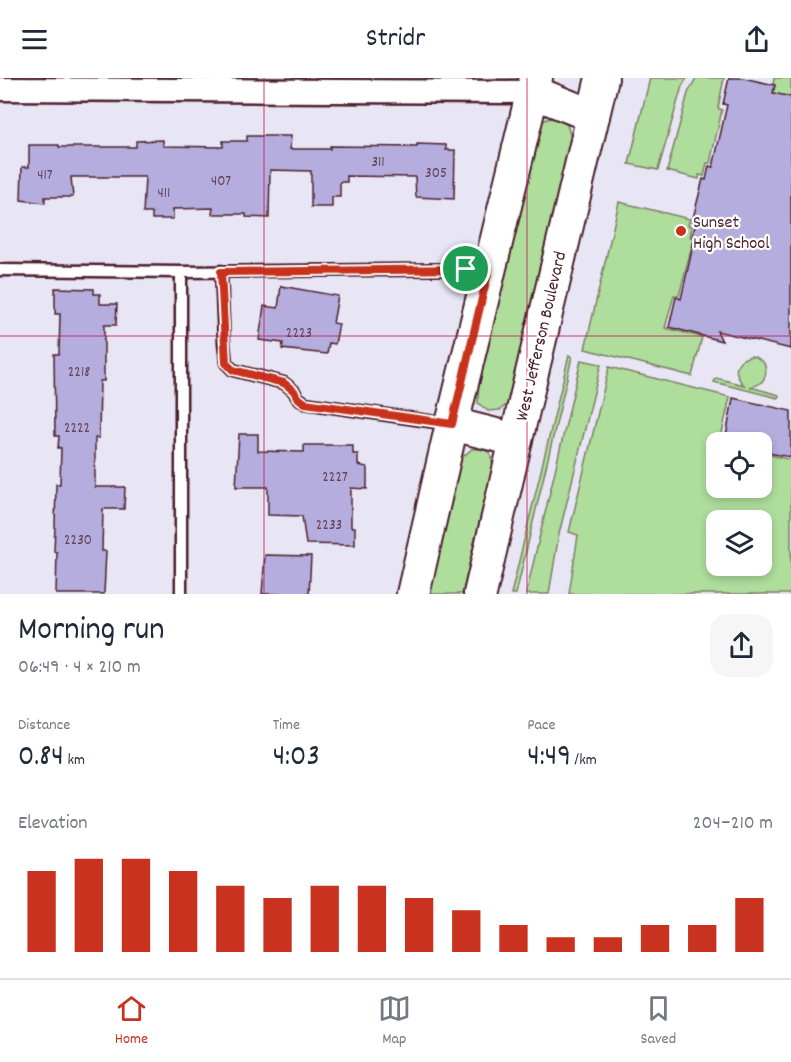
<!DOCTYPE html>
<html lang="en">
<head>
<meta charset="utf-8">
<style>
  body { margin:0; font-family:Dekko,sans-serif; background:#f6f6f7; color:#1f2937; height:100vh; display:flex; flex-direction:column; font-size:22px; white-space:nowrap }
  * { box-sizing:border-box; margin:0 }
  p { font-size:20px; color:#747a83 }
  .icon { flex:none; width:33px; height:33px; fill:none; stroke:currentColor; stroke-width:2; stroke-linecap:round; stroke-linejoin:round }
  .map { position:relative; height:516px; overflow:hidden }
  .sheet { display:flex; flex-direction:column; background:#fff; flex:1 }
  .sheet>* { flex:none }
  .controls { position:absolute; left:706px; top:354px; display:grid; gap:12px }
  .controls a { display:grid; place-items:center; width:66px; height:66px; border-radius:12px; background:#fff; box-shadow:0 3px 9px #0003; font-size:30px }
  .pin { position:absolute; display:grid; place-items:center; width:51px; height:51px; color:#fff; margin:-26px; border:3px solid #fff; border-radius:50%; box-shadow:0 2px 6px #0007 }
  .round { display:grid; place-items:center; flex:none; width:63px; height:63px; border-radius:18px; background:#f6f6f7 }
  .head { display:flex; align-items:center; justify-content:space-between; height:102px; padding:0 18px }
  h1 { font-size:33px; font-weight:600; line-height:45px }
  .stats { display:grid; grid-template-columns:repeat(3,1fr); gap:9px; height:102px; padding:6px 18px }
  .stats div { display:grid; align-content:center }
  .stats b { font-size:30px; font-weight:600 }
  .stats small { font-size:16px; font-weight:400 }
  .stats p { font-size:16px }
  .chart { height:168px; padding:12px 18px }
  .chart p { display:flex; justify-content:space-between }
  .chart svg { width:100%; height:108px; margin-top:6px; stroke:#c8321e; stroke-width:6 }
  header { display:flex; justify-content:space-between; align-items:center; height:78px; padding:0 18px; background:#fff; font-size:27px; font-weight:600 }
  .tabs { display:flex; justify-content:space-around; align-items:center; height:84px; border-top:2px solid #e0e1e3; background:#fff; font-size:16px; color:#747a83 }
  .tabs a { display:grid; justify-items:center; gap:3px }
  .tabs .on { color:#c8321e }
  .map>svg:first-child { display:block }
  .green { fill:#aedd9c; stroke:#7c7e64; stroke-width:1.5; fill-rule:evenodd }
  .building { fill:#b4adde; stroke:#4a1f2b; stroke-width:1.5 }
  .lines { fill:none; stroke-linecap:round; stroke-linejoin:round }
  .service-casing { stroke:#4a1f2b; stroke-width:15 }
  .minor-casing { stroke:#4a1f2b; stroke-width:27 }
  .secondary-casing { stroke:#4a1f2b; stroke-width:36 }
  .service { stroke:#fff; stroke-width:10 }
  .minor { stroke:#fff; stroke-width:22 }
  .secondary { stroke:#fff; stroke-width:32 }
  .route-casing { stroke:#fff; stroke-width:12 }
  .route { stroke:#c8321e; stroke-width:8 }
  .grid { fill:none; stroke:#c2185b; stroke-width:1.5; stroke-opacity:0.55 }
  .poi-dot { fill:#c8321e; stroke:#fff; stroke-width:2 }
  .labels { text-anchor:middle; stroke-width:4.5; stroke-linejoin:round; paint-order:stroke }
  .number-label { font-size:15px; fill:#644258 }
  .poi-label { font-size:18px; fill:#4a1f2b; stroke:#fff; text-anchor:start }
  .street-label { font-size:18px; fill:#4a1f2b; stroke:#fff }
</style>
</head>
<body>
<header><svg class="icon" aria-label="menu" viewBox="0 0 24 24"><path d="M4 6h16M4 12h16M4 18h16"/></svg>Stridr<svg class="icon" aria-label="share" viewBox="0 0 24 24"><path d="M12 15V3M7 8l5-5 5 5M5 13v7h14v-7"/></svg></header>
<div class="map">
<svg width="791" height="516" viewBox="0 0 791 516">
  <rect width="100%" height="100%" fill="#e8e6f5"/>
  <filter id="ink" filterUnits="userSpaceOnUse"><feTurbulence type="fractalNoise" baseFrequency=".0167" numOctaves="2"/><feDisplacementMap in="SourceGraphic" scale="12" xChannelSelector="R" yChannelSelector="G"/><feConvolveMatrix kernelMatrix="1 2 1 2 8 2 1 2 1" color-interpolation-filters="sRGB"/></filter>
  <g filter="url(#ink)">
    <g class="green">
      <path d="M650,0H687L682,8L658,92L629,86Z"/>
      <path d="M696,0H724L718,30L722,32L710,85H707L704,98L699,97V101L667,93L688,15Z"/>
      <path d="M774,0H791V19L773,15L775,7H773Z"/>
      <path d="M558,39L567,47L571,59L510,324L500,332L488,333L478,325V312L540,45L547,41Z"/>
      <path d="M619,124L690,141L688,147L692,148L690,159L694,160L679,218L674,217L665,250L702,259L692,298L585,271Z"/>
      <path d="M569,277L572,279L516,516H511Z"/>
      <path d="M751,278L756,279L764,285C769,298 763,307 750,309L779,317L778,320L714,304L716,300L744,307C733,296 733,282 751,278Z"/>
      <path d="M581,282L601,286L559,456L549,516H526Z"/>
      <path d="M609,289L730,319L720,364H717V410H762V375L791,382V516H569L578,457L569,454ZM717,442H762V488H717Z"/>
      <path d="M472,371H483L490,375L493,388L462,516H428L460,381Z"/>
    </g>
    <g class="building">
      <path d="M729,0H743L775,7L773,15L791,19V271L717,253L722,263L669,249L676,219L681,221L695,159L692,158L696,145L692,144L703,101L706,102L709,88L713,89L727,27L723,26Z"/>
      <path d="M247,58H291L290,71H330V68L417,69V66L446,67V72H455L454,121L416,119L415,99L347,98V104H340V119H332V129H311V93L270,92L269,140L246,139V136H212L213,130L173,131V141H152V135H143L145,99H71L73,119H45V125L21,122L22,89H29V67H59V69H136V63L163,62V68L223,69V63H247Z"/>
      <path d="M281,208L338,218L333,245L339,246L335,266L329,265L327,276L282,271L283,265L259,262L264,228L278,230Z"/>
      <path d="M55,210L94,211V216H100V226H117L116,247H104V303H100L99,360H95V409H125L124,431H103L102,473H106L104,516H56L57,474H54L55,448L56,406H60L61,370H58L59,358H55L54,276H59L60,236H55Z"/>
      <path d="M733,320L791,333V379L762,374L764,364H725Z"/>
      <path d="M239,356H258V373L304,374V367H353V376H358V387L367,389V411L351,410V449H355V467L306,466L302,438L268,437V409H236Z"/>
      <path d="M265,477L311,478L309,516H262Z"/>
    </g>
    <g class="lines">
      <g class="service-casing">
        <g id="service">
          <path d="M0,192L181,194L486,191"/>
          <path d="M221,193L224,266L226,285L233,292L284,305L294,313L297,319L305,325L449,346"/>
          <path d="M181,194V516"/>
        </g>
      </g>
      <g class="minor-casing">
        <path id="minor" d="M0,11L533,14"/>
      </g>
      <g class="secondary-casing">
        <g id="secondary">
          <path d="M533,14L593,38"/>
          <path d="M452,346L516,362"/>
          <path d="M413,516L452,346L536,0"/>
          <path d="M480,516L516,362L602,0"/>
        </g>
      </g>
      <use href="#service" class="service"/>
      <use href="#minor" class="minor"/>
      <use href="#secondary" class="secondary"/>
    </g>
  </g>
  <g class="lines" filter="url(#ink)">
    <g class="route-casing">
      <path id="route" d="M466,191H489L452,346L305,325L297,319L294,313L284,305L233,292L226,285L221,194Z"/>
    </g>
    <use href="#route" class="route"/>
  </g>
  <path class="grid" d="M264,0V516M527,0V516M0,258H791"/>
  <circle class="poi-dot" cx="681" cy="153" r="6"/>
  <g class="labels">
    <g class="number-label">
      <text x="378" y="88">311</text>
      <text x="436" y="99">305</text>
      <text x="45" y="101">417</text>
      <text x="221" y="107">407</text>
      <text x="164" y="119">411</text>
      <text x="299" y="259">2223</text>
      <text x="79" y="298">2218</text>
      <text x="77" y="354">2222</text>
      <text x="335" y="403">2227</text>
      <text x="329" y="451">2233</text>
      <text x="78" y="466">2230</text>
    </g>
    <g class="poi-label">
      <text x="693" y="149">Sunset<tspan x="693" dy="21">High School</tspan></text>
    </g>
    <g class="street-label">
      <text transform="translate(540 258) rotate(-77)" y="6">West Jefferson Boulevard</text>
    </g>
  </g>
</svg>
<div class="controls">
<a><svg class="icon" aria-label="locate" viewBox="0 0 24 24"><circle cx="12" cy="12" r="6"/><path d="M12 2v4M12 18v4M2 12h4M18 12h4"/></svg></a>
<a><svg class="icon" aria-label="layers" viewBox="0 0 24 24"><path d="M12 4l9 5-9 5-9-5zM3 14l9 5 9-5"/></svg></a>
</div>
<div class="pin" style="left:466px;top:191px;background:#1e9e55"><svg class="icon" aria-label="arrive" viewBox="0 0 24 24"><path d="M6 21V4h12l-3 4 3 4H6"/></svg></div>
</div>
<section class="sheet">
<div class="head"><div><h1>Morning run</h1><p>06:49 · 4 × 210 m</p></div><a class="round"><svg class="icon" aria-label="share" viewBox="0 0 24 24"><path d="M12 15V3M7 8l5-5 5 5M5 13v7h14v-7"/></svg></a></div>
<div class="stats">
<div><p>Distance</p><b>0.84<small> km</small></b></div>
<div><p>Time</p><b>4:03</b></div>
<div><p>Pace</p><b>4:49<small> /km</small></b></div>
</div>
<div class="chart"><p><span>Elevation</span>204–210 m</p>
<svg viewBox="0 0 160 44" preserveAspectRatio="none"><path d="M5 44V11M15 44V6M25 44V6M35 44V11M45 44V17M55 44V22M65 44V17M75 44V17M85 44V22M95 44V27M105 44V33M115 44V38M125 44V38M135 44V33M145 44V33M155 44V22"/></svg>
</div>
</section>
<nav class="tabs">
<a class="on"><svg class="icon" aria-label="home" viewBox="0 0 24 24"><path d="M3 11l9-7 9 7M6 9v11h12V9"/></svg>Home</a>
<a><svg class="icon" aria-label="map" viewBox="0 0 24 24"><path d="M3 6l6-2 6 2 6-2v14l-6 2-6-2-6 2zM9 4v14M15 6v14"/></svg>Map</a>
<a><svg class="icon" aria-label="saved" viewBox="0 0 24 24"><path d="M7 4h10v16l-5-4-5 4z"/></svg>Saved</a>
</nav>
</body>
</html>
